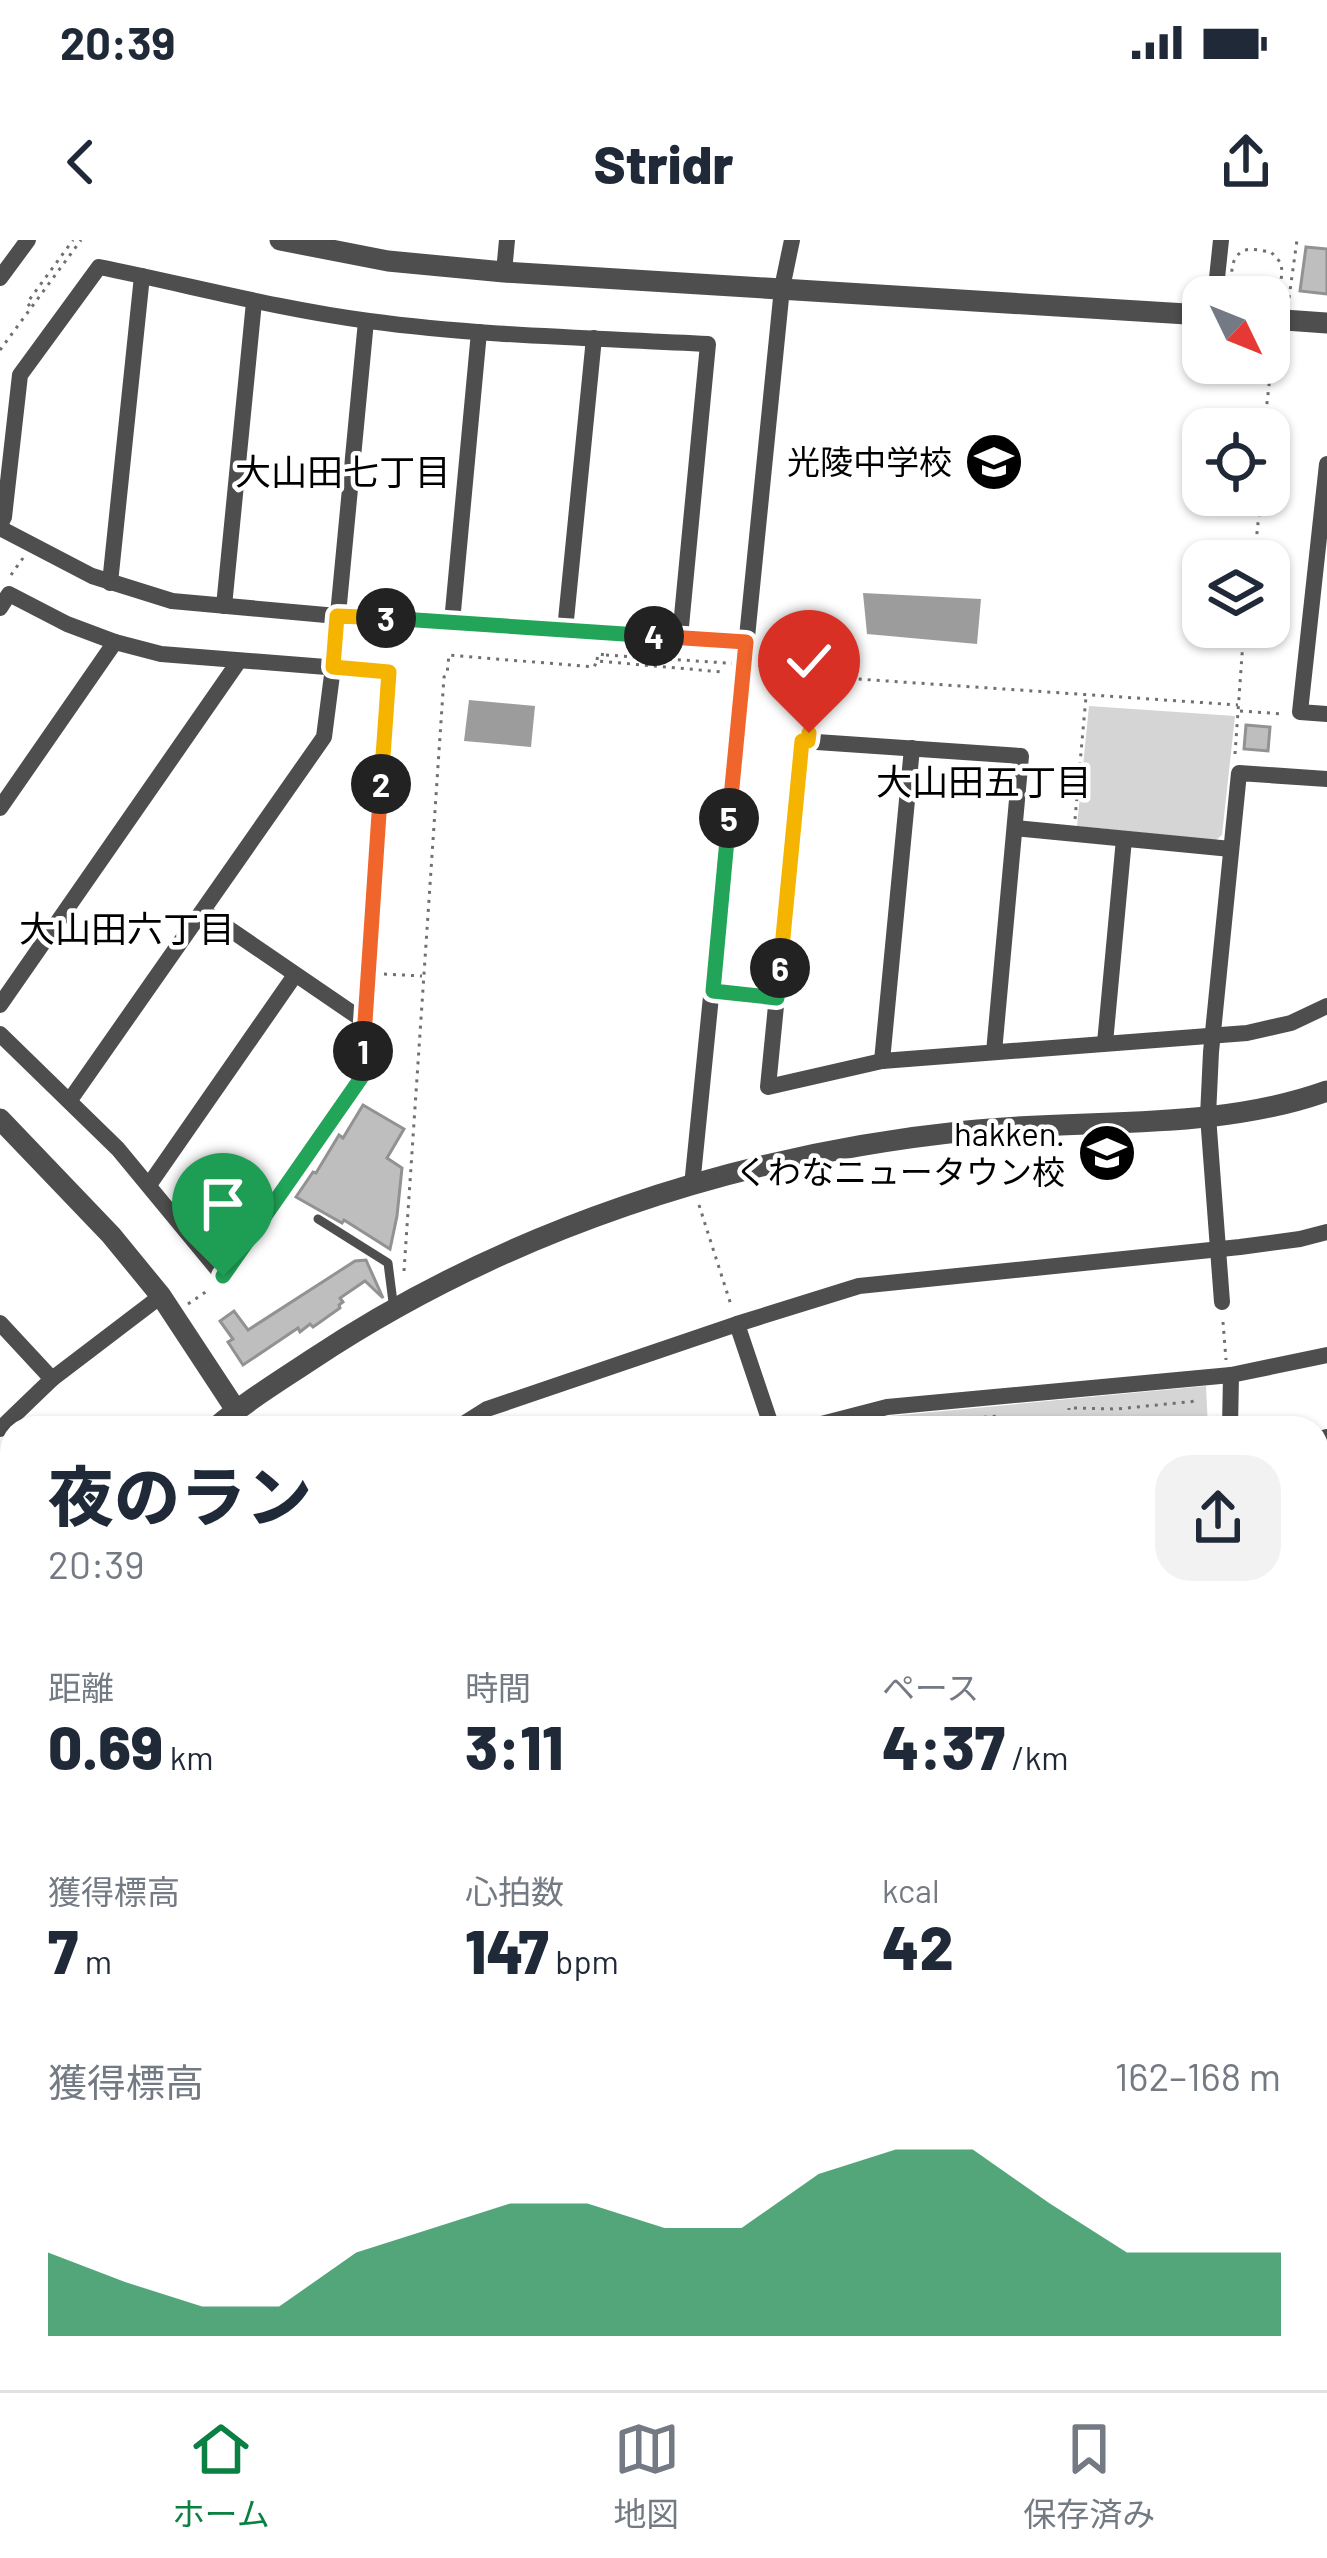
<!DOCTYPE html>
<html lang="ja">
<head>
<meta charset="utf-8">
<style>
  body { margin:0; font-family:Barlow,"Noto Sans JP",sans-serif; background:#f2f2f3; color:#1f2937; height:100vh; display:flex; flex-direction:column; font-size:45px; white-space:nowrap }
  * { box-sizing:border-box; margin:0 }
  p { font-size:39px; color:#747a83 }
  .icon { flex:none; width:66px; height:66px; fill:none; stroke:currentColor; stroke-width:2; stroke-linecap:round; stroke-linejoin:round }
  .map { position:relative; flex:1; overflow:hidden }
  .drawer { position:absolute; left:0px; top:1176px; width:1329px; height:975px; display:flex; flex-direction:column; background:#fff; border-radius:36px 36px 0 0; box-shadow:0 3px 9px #0004 }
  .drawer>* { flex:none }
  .needle { width:78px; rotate:133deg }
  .buttons { position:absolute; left:1182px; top:36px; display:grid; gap:24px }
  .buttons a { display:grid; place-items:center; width:108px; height:108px; border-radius:24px; background:#fff; box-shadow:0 3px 9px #0004; font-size:60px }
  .pin { position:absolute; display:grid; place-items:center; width:102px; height:102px; color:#fff; margin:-123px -51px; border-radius:50% 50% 50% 0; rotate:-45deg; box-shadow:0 0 12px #0007 }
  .pin .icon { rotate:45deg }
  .km { position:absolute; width:60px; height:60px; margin:-30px; border-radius:50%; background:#222; color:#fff; font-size:33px; line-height:60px; text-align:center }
  .round { display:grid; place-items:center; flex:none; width:126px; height:126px; border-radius:36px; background:#f2f2f3 }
  .head { display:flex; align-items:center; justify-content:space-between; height:204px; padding:0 48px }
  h1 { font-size:66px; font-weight:800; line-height:90px }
  .stats { display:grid; grid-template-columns:repeat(3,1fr); gap:18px; height:204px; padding:12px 48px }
  .stats div { display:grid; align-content:center }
  .stats b { font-size:60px; font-weight:800 }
  .stats small { font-size:33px; font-weight:400 }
  .stats p { font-size:33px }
  .chart { height:336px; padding:24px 48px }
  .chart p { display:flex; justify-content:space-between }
  .chart svg { width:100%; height:216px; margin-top:12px; fill:#0b8043; opacity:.7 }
  .status { display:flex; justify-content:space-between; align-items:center; height:84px; padding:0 60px; background:#fff; direction:ltr }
  .status svg { height:33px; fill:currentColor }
  header { display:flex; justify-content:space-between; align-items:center; height:156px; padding:0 48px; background:#fff; font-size:54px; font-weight:800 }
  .tab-bar { display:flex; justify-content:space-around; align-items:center; height:168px; border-top:3px solid #e0e1e3; background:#fff; font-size:33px; color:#747a83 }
  .tab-bar a { display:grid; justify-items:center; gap:6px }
  .tab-bar .selected { color:#0b8043 }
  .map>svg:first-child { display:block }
  .green { fill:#d5d5d5 }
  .water { fill:#9c9c9c }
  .building { fill:#bebebe; stroke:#929292; stroke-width:3 }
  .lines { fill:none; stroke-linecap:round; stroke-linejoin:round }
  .path { stroke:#707070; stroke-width:3; stroke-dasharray:3 6; stroke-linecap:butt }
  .service { stroke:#4e4e4e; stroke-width:9 }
  .minor { stroke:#4e4e4e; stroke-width:16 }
  .tertiary { stroke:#4e4e4e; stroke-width:21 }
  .path-bridge { stroke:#707070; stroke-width:3; stroke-dasharray:3 6; stroke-linecap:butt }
  .split-1-casing { stroke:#fff; stroke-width:24 }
  .split-2-casing { stroke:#fff; stroke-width:24 }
  .split-3-casing { stroke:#fff; stroke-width:24 }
  .split-4-casing { stroke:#fff; stroke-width:24 }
  .split-5-casing { stroke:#fff; stroke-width:24 }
  .split-6-casing { stroke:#fff; stroke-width:24 }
  .split-7-casing { stroke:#fff; stroke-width:24 }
  .split-1 { stroke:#22a559; stroke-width:15 }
  .split-2 { stroke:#f0652b; stroke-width:15 }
  .split-3 { stroke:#f5b400; stroke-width:15 }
  .split-4 { stroke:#22a559; stroke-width:15 }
  .split-5 { stroke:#f0652b; stroke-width:15 }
  .split-6 { stroke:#22a559; stroke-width:15 }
  .split-7 { stroke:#f5b400; stroke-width:15 }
  .labels { text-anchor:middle; stroke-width:9; stroke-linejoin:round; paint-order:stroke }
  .poi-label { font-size:33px; fill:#000; stroke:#fff; text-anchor:end }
  .neighbourhood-label { font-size:36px; fill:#000; stroke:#fff }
</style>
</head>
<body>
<div class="status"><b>20:39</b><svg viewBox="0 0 49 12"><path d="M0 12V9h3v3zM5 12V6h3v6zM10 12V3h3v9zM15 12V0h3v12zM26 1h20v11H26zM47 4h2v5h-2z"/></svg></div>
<header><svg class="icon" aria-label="back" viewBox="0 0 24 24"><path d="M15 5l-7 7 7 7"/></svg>Stridr<svg class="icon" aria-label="share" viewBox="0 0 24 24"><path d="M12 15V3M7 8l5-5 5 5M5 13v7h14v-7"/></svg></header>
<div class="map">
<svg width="1327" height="2150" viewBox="0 0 1327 2150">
  <rect width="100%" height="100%" fill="#fff"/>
  <g class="green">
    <path d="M1089,466L1235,476L1222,595L1216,600L1077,586Z"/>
    <path d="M1206,1146L1208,1188H1073L1072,1178L982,1188H839L880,1177Z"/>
  </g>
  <g class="water">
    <path d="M863,353L981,359L977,404L867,394Z"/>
    <path d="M469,460L535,466L531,507L464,501Z"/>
  </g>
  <g class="building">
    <path d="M1306,7L1327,9V54L1300,51Z"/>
    <path d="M1246,485L1270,487L1268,511L1244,509Z"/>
    <path d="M363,865L404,889L387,918L402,928L397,976L390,1009L344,980L342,983L296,957L313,932L316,933L339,895L343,898Z"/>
    <path d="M366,1020L383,1058L365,1041L340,1058L343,1062L339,1065L340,1068L313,1087L310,1084L300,1092L298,1088L243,1125L228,1102L233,1099L220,1081L234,1071L248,1090L355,1021Z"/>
  </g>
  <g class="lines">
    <g class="path">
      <path d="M1289,58L1297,0"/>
      <path d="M30,66L27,63L73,0"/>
      <path d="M0,110L81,0"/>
      <path d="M1254,321L1261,255"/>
      <path d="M11,335L23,318"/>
      <path d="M597,420L598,414L606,415"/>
      <path d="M817,429L831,430V437"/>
      <path d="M1240,471L1284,474"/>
      <path d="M810,481L814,436L1238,465"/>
      <path d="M1235,514L1244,387"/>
      <path d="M1075,579L1086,457"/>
      <path d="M384,734L422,736"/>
      <path d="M699,965L731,1065"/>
      <path d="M404,1031L444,437L447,434L449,415L594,427L597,421L723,432"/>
      <path d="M188,1064L210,1049"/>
      <path d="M1223,1082L1226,1120"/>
      <path d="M1074,1168L1117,1169L1197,1161"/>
      <path d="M930,1182L998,1176"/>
      <path d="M1068,1188L1069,1168"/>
      <path d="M0,1865L12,1841"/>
    </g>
    <path class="service" d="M318,979L388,1023L394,1070"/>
    <g class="minor">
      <path d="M504,32L507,0"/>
      <path d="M0,38L28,0"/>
      <path d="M1215,57L1221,0"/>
      <path d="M1327,224L1300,472L1327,474"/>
      <path d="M0,285L4,277L20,135L99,27C189,45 278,69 369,81C481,96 595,98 708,104L680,397"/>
      <path d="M0,288L92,336L172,361L337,376L746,402"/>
      <path d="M110,343L142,36"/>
      <path d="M224,366L254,62"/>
      <path d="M0,368L9,354L67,384L115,402L161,414L389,432L361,838L223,1036L118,909L0,794"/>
      <path d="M452,382L479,92"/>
      <path d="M565,390L594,98"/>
      <path d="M0,568L115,402"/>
      <path d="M1015,588L1231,609"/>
      <path d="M203,671L364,781"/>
      <path d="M713,751L777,758"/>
      <path d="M0,765L239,421"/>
      <path d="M1105,803L1124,599"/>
      <path d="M994,812L1021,516L802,501L768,847L882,821L1247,793L1291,783L1327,766"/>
      <path d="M882,821L912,508"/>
      <path d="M70,860L324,497L333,427L366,81"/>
      <path d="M149,945L295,735"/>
      <path d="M692,946L782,48L792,0"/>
      <path d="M1222,1062L1208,876L1211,812L1239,533L1327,539"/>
      <path d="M0,1083L52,1139"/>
      <path d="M737,1084L772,1188"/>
      <path d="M457,1188L487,1169L737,1084L859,1046L1240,1007L1300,999L1327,992"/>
      <path d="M806,1188L887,1167L1231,1135L1327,1115"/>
      <path d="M1230,1188L1231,1135"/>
      <path d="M0,1189L52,1139L161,1056"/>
      <path d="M1317,1200L1327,1197"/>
      <path d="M1317,1302H1327"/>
      <path d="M1317,1361L1327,1362"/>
      <path d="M1317,1416H1327"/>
      <path d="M0,1609L12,1590"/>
      <path d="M1317,1660L1327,1661"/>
      <path d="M0,1725L12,1733"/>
      <path d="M1317,1773H1327"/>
      <path d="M0,1784L12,1767"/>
      <path d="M1317,1881H1327"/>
      <path d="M1317,1988H1327"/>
      <path d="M1317,2096H1327"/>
      <path d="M607,2139L619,2150"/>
      <path d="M448,2150L458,2139"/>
      <path d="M738,2150L749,2139"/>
      <path d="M898,2150L908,2139"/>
      <path d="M1161,2150L1162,2139"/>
    </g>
    <g class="tertiary">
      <path d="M280,0L388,21L504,32L1203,75"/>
      <path d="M1269,79L1327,83"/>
      <path d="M0,879L111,995L161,1056L236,1170"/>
      <path d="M215,1188C245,1162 278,1142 311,1120C505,991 735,915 967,891C1086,878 1213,892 1327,851"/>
      <path d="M0,1383L12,1371"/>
      <path d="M1317,1525H1327"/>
      <path d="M1317,1549L1327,1550"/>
      <path d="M0,1907L12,1894"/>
      <path d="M505,2139L517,2150"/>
      <path d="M104,2150L115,2139"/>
      <path d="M140,2150L150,2139"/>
    </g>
    <g class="path-bridge">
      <path d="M1262,57V55C1255,53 1247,53 1241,50C1229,44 1229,21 1240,13C1248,6 1262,11 1271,12L1281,23L1282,32L1264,189"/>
      <path d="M606,415L817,429"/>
    </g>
  </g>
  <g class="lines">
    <g class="split-1-casing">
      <path id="split-1" d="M223,1036L361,838L363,811"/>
    </g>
    <g class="split-2-casing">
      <path id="split-2" d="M363,811L381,544"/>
    </g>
    <g class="split-3-casing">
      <path id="split-3" d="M381,544L389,432L333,427L337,376L386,378"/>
    </g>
    <g class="split-4-casing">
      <path id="split-4" d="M386,378L654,396"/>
    </g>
    <g class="split-5-casing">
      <path id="split-5" d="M654,396L746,402L729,578"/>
    </g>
    <g class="split-6-casing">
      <path id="split-6" d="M729,578L713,751L777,758L780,728"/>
    </g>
    <g class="split-7-casing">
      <path id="split-7" d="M780,728L802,501H808L809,493"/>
    </g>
    <use href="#split-1" class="split-1"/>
    <use href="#split-2" class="split-2"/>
    <use href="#split-3" class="split-3"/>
    <use href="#split-4" class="split-4"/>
    <use href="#split-5" class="split-5"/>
    <use href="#split-6" class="split-6"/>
    <use href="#split-7" class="split-7"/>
  </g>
  <defs>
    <g id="school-disc" transform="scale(3)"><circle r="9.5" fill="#000" stroke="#fff"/><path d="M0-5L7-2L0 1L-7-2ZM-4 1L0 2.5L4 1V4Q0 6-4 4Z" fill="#fff"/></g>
  </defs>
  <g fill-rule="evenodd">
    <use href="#school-disc" x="994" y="222"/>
    <use href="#school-disc" x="1107" y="913"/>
  </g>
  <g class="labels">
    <g class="poi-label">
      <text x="952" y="234">光陵中学校</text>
      <text x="1065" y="906">hakken.<tspan x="1065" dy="38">くわなニュータウン校</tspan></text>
    </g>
    <g class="neighbourhood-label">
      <text x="343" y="245">大山田七丁目</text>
      <text x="984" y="555">大山田五丁目</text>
      <text x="127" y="702">大山田六丁目</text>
    </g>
  </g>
</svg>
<div class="buttons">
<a><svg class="needle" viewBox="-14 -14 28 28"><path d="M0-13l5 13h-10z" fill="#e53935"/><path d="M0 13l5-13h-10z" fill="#747a83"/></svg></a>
<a><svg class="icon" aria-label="locate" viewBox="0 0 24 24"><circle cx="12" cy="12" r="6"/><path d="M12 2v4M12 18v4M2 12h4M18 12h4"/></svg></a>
<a><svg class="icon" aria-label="layers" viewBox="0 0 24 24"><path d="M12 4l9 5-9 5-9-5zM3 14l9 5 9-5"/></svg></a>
</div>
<div class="pin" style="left:223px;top:1036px;background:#1e9e55"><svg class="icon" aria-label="arrive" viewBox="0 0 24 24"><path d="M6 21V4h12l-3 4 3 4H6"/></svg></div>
<div class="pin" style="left:809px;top:493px;background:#d93025"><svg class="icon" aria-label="check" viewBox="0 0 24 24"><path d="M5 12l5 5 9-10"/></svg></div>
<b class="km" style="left:363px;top:811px">1</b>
<b class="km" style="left:381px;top:544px">2</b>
<b class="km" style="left:386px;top:378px">3</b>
<b class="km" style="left:654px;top:396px">4</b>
<b class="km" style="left:729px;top:578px">5</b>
<b class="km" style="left:780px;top:728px">6</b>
<section class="drawer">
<div class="head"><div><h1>夜のラン</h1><p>20:39</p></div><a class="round"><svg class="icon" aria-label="share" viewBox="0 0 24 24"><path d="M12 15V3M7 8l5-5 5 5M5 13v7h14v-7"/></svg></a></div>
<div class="stats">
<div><p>距離</p><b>0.69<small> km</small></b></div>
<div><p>時間</p><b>3:11</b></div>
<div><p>ペース</p><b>4:37<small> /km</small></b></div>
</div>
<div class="stats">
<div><p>獲得標高</p><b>7<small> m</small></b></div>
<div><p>心拍数</p><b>147<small> bpm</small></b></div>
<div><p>kcal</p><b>42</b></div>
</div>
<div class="chart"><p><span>獲得標高</span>162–168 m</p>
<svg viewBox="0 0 160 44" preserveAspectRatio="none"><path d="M0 44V27L10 33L20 38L30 38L40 27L50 22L60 17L70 17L80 22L90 22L100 11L110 6L120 6L130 17L140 27L150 27L160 27V44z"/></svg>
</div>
</section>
</div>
<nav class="tab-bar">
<a class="selected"><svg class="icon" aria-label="home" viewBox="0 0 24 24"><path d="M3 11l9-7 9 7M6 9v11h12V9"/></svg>ホーム</a>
<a><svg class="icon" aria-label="map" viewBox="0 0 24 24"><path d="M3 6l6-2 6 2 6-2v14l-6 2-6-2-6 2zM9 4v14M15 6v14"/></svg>地図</a>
<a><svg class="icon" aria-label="saved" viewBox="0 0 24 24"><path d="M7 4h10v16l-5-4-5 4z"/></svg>保存済み</a>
</nav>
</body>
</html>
